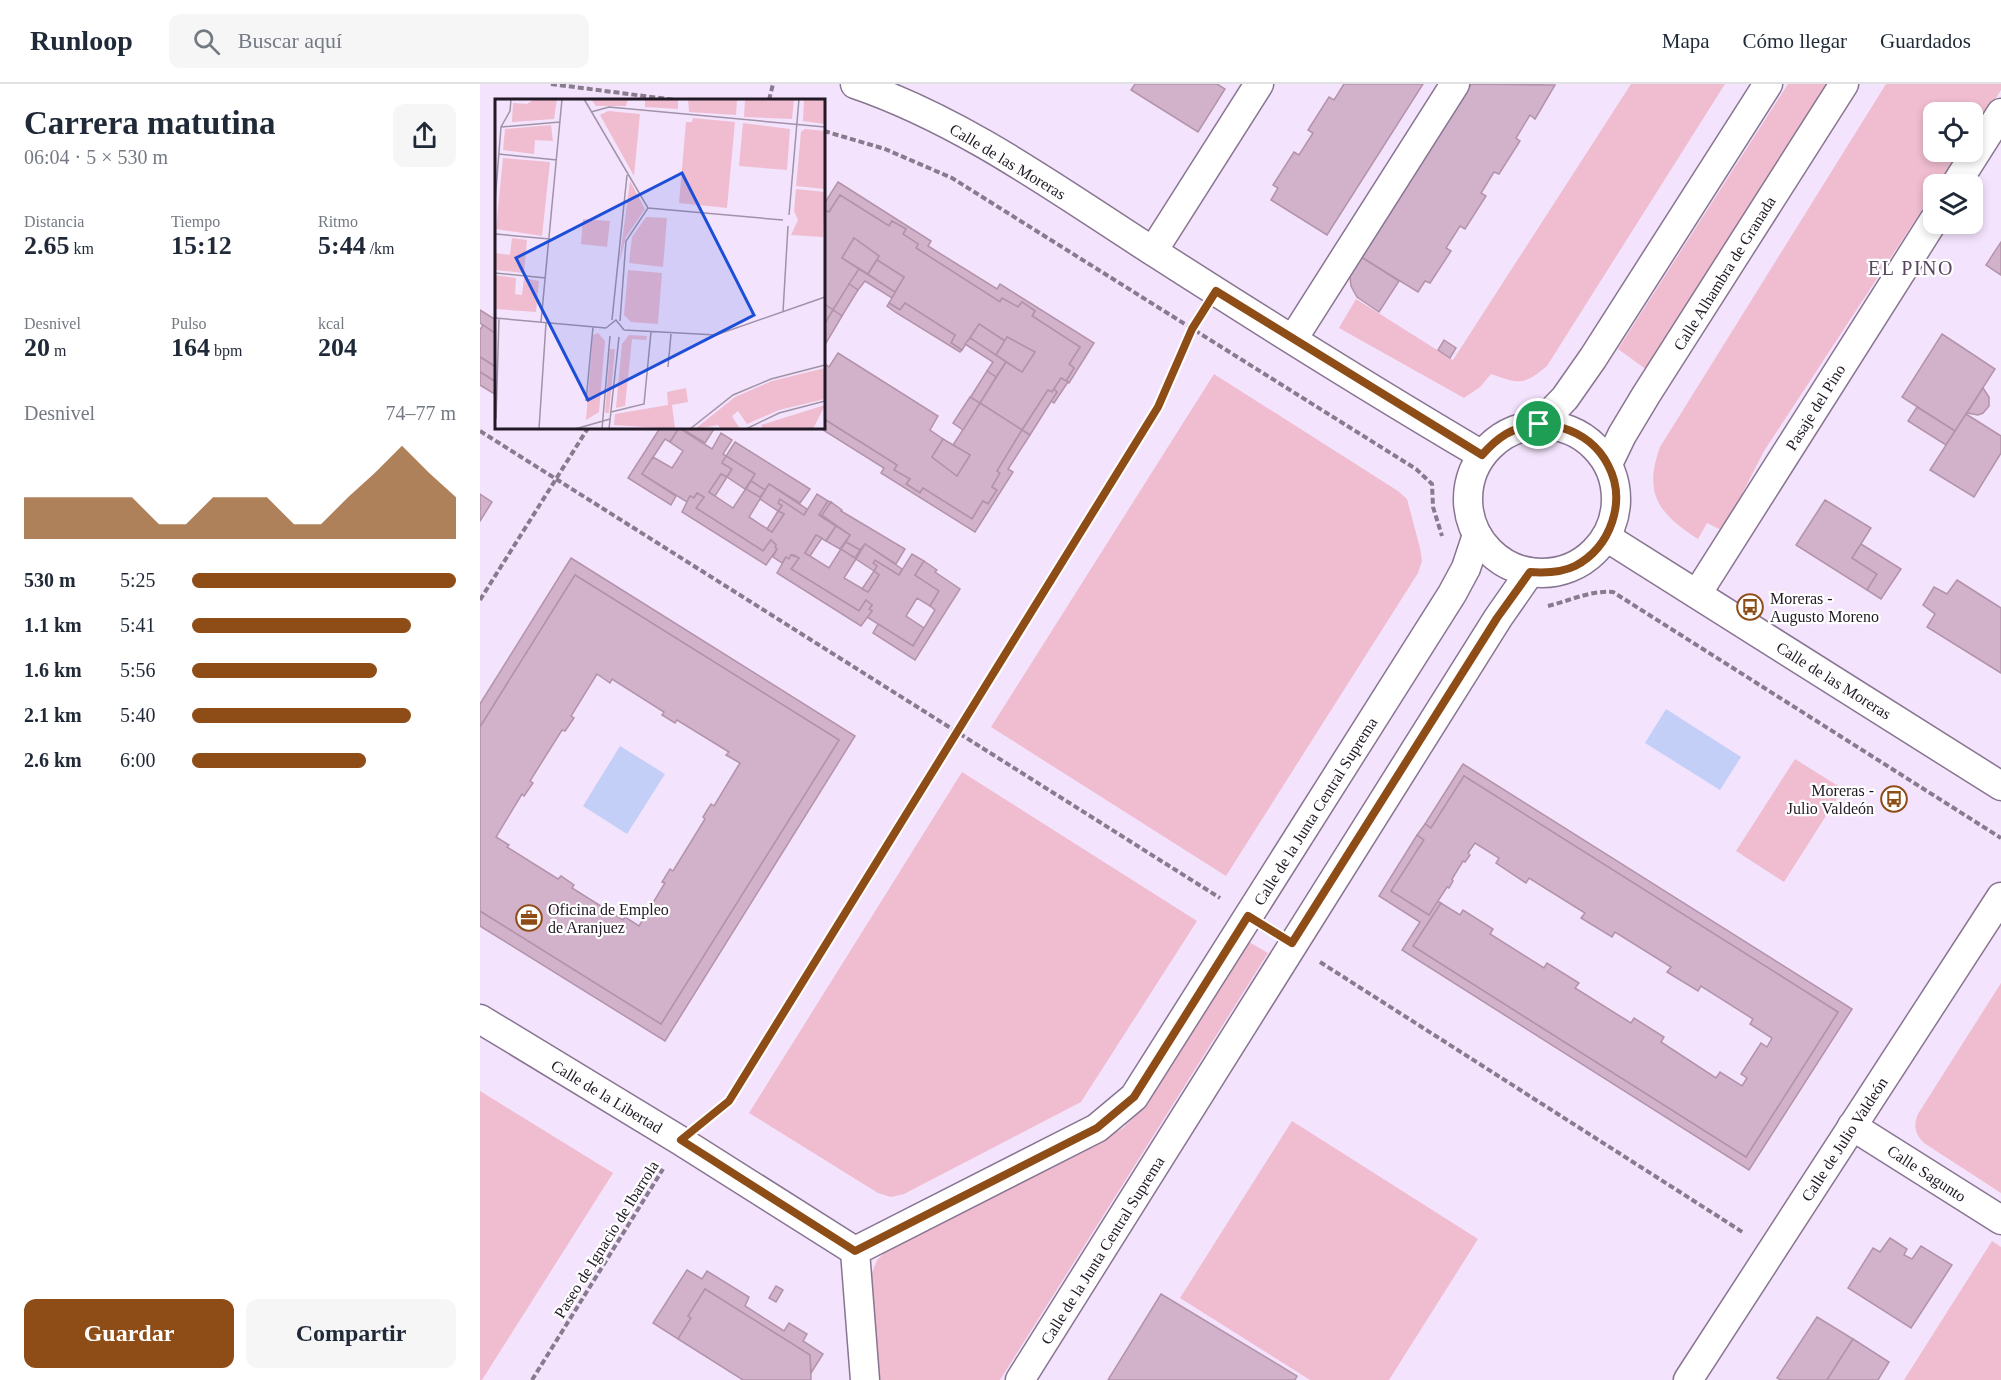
<!DOCTYPE html>
<html lang="es">
<head>
<meta charset="utf-8">
<style>
  body { margin:0; font-family:"Times New Roman",serif; background:#f6f6f7; color:#1f2937; height:100vh; display:flex; flex-direction:column; font-size:22px; white-space:nowrap }
  * { box-sizing:border-box; margin:0 }
  p { font-size:20px; color:#747a83 }
  .icon { flex:none; width:33px; height:33px; fill:none; stroke:currentColor; stroke-width:2; stroke-linecap:round; stroke-linejoin:round }
  .map { position:relative; flex:1; overflow:hidden }
  .sheet { display:flex; flex-direction:column; background:#fff; width:480px }
  .sheet>* { flex:none }
  .tools { position:absolute; left:1443px; top:18px; display:grid; gap:12px }
  .tools a { display:grid; place-items:center; width:60px; height:60px; border-radius:12px; background:#fff; box-shadow:0 3px 9px #0003; font-size:30px }
  .pin { position:absolute; display:grid; place-items:center; width:51px; height:51px; color:#fff; margin:-26px; border:3px solid #fff; border-radius:50%; box-shadow:0 2px 6px #0007 }
  .round { display:grid; place-items:center; flex:none; width:63px; height:63px; border-radius:12px; background:#f6f6f7 }
  .overview { display:flex; align-items:center; justify-content:space-between; height:102px; padding:0 24px }
  h1 { font-size:33px; font-weight:600; line-height:45px }
  .stats { display:grid; grid-template-columns:repeat(3,1fr); gap:9px; height:102px; padding:6px 24px }
  .stats div { display:grid; align-content:center }
  .stats b { font-size:26px; font-weight:600 }
  .stats small { font-size:16px; font-weight:400 }
  .stats p { font-size:16px }
  .chart { height:168px; padding:12px 24px }
  .chart p { display:flex; justify-content:space-between }
  .chart svg { width:100%; height:108px; margin-top:6px; fill:#8e4d17; opacity:.7 }
  .button { display:flex; gap:12px; margin-top:auto; padding:12px 24px }
  .button a { flex:1; height:69px; border-radius:12px; background:#8e4d17; color:#fff; font-size:24px; font-weight:600; line-height:69px; text-align:center }
  .button a+a { background:#f6f6f7; color:#1f2937 }
  ul { padding:0 24px; list-style:none; font-size:20px }
  li { display:grid; grid-template-columns:96px 72px 1fr; align-items:center; height:45px }
  li i { height:15px; border-radius:8px; background:#8e4d17 }
  header { display:flex; align-items:center; gap:36px; box-sizing:border-box; height:84px; padding:0 30px; background:#fff; border-bottom:2px solid #e0e1e3 }
  header strong { font-size:28px }
  nav { display:flex; gap:33px; margin-inline-start:auto; font-size:21px }
  .search { width:420px; height:54px; background:#f6f6f7; display:flex; align-items:center; gap:15px; box-sizing:border-box; padding:0 21px; border-radius:12px; color:#747a83; font-size:22px }
  main { display:flex; flex:1; min-height:0 }
  .map>svg:first-child { display:block }
  .green { fill:#efbdcf }
  .water { fill:#c4cff7 }
  .building { fill:#d2b2ca; stroke:#b293aa; stroke-width:1.5; fill-rule:evenodd }
  .lines { fill:none; stroke-linecap:round; stroke-linejoin:round }
  .street-casing { stroke:#887591; stroke-width:31 }
  .path { stroke:#887b8e; stroke-width:4; stroke-dasharray:6 3; stroke-linecap:butt }
  .street { stroke:#fff; stroke-width:28 }
  .route-casing { stroke:#fff; stroke-width:12 }
  .route { stroke:#8e4d17; stroke-width:8 }
  .labels { text-anchor:middle; stroke-width:4.5; stroke-linejoin:round; paint-order:stroke }
  .street-label { font-size:16px; fill:#211925; stroke:#fff }
  .poi-label { font-size:16px; fill:#211925; stroke:#fff; text-anchor:start }
  .quarter-label { font-size:20px; letter-spacing:1.5px; fill:#594761; stroke:#fff }
  .inset-road { fill:none; stroke:#a092a7; stroke-width:1.5 }
  .view { fill:#1d4ed8; fill-opacity:0.15; stroke:#1d4ed8; stroke-width:3 }
  .inset-edge { fill:none; stroke:#211925; stroke-width:3 }
</style>
</head>
<body>
<header>
<strong>Runloop</strong>
<div class="search"><svg class="icon" aria-label="search" viewBox="0 0 24 24"><circle cx="10" cy="10" r="6"/><path d="M15 15l6 6"/></svg>Buscar aquí</div>
<nav><a>Mapa</a><a>Cómo llegar</a><a>Guardados</a></nav>
</header>
<main>
<section class="sheet">
<div class="overview"><div><h1>Carrera matutina</h1><p>06:04 · 5 × 530 m</p></div><a class="round"><svg class="icon" aria-label="share" viewBox="0 0 24 24"><path d="M12 15V3M7 8l5-5 5 5M5 13v7h14v-7"/></svg></a></div>
<div class="stats">
<div><p>Distancia</p><b>2.65<small> km</small></b></div>
<div><p>Tiempo</p><b>15:12</b></div>
<div><p>Ritmo</p><b>5:44<small> /km</small></b></div>
</div>
<div class="stats">
<div><p>Desnivel</p><b>20<small> m</small></b></div>
<div><p>Pulso</p><b>164<small> bpm</small></b></div>
<div><p>kcal</p><b>204</b></div>
</div>
<div class="chart"><p><span>Desnivel</span>74–77 m</p>
<svg viewBox="0 0 160 44" preserveAspectRatio="none"><path d="M0 44V27L10 27L20 27L30 27L40 27L50 38L60 38L70 27L80 27L90 27L100 38L110 38L120 27L130 17L140 6L150 17L160 27V44z"/></svg>
</div>
<ul>
<li><b>530 m</b>5:25<i style="width:100%"></i></li>
<li><b>1.1 km</b>5:41<i style="width:83%"></i></li>
<li><b>1.6 km</b>5:56<i style="width:70%"></i></li>
<li><b>2.1 km</b>5:40<i style="width:83%"></i></li>
<li><b>2.6 km</b>6:00<i style="width:66%"></i></li>
</ul>
<div class="button"><a>Guardar</a><a>Compartir</a></div>
</section>
<div class="map">
<svg width="1521" height="1296" viewBox="0 0 1521 1296">
  <rect width="100%" height="100%" fill="#f4e3fd"/>
  <g class="green">
    <path d="M1151,0H1245L1067,282C1043,302 1039,300 1011,290L1000,303L984,314L859,244L876,215L973,276Z"/>
    <path d="M1308,0H1348L1167,286L1138,265Z"/>
    <path d="M1406,0H1521V6L1493,50L1492,28H1454V68H1481L1459,100H1454L1453,109L1284,367L1243,447L1227,439L1218,455C1179,430 1163,410 1180,363Z"/>
    <path d="M734,290L918,407L927,415L940,464L942,477L938,489L746,792L511,643Z"/>
    <path d="M1315,675L1363,705L1304,798L1256,767Z"/>
    <path d="M482,688L717,837L601,1018L424,1110L411,1113L398,1109L269,1029Z"/>
    <path d="M769,858L788,869L520,1296H397L391,1191L397,1176L409,1164L608,1065L643,1044L659,1028L686,991Z"/>
    <path d="M1521,899V1109L1444,1059C1435,1050 1433,1042 1438,1030Z"/>
    <path d="M0,1007L133,1089L2,1296H0Z"/>
    <path d="M812,1037L998,1155L909,1296H830L700,1214Z"/>
    <path d="M1512,1157L1521,1163V1296H1424Z"/>
  </g>
  <g class="water">
    <path d="M1186,625L1261,673L1240,706L1165,659Z"/>
    <path d="M140,662L185,690L147,750L103,722Z"/>
  </g>
  <g class="building">
    <path d="M655,0H737L745,5L718,48L651,6Z"/>
    <path d="M864,0H943L847,151L791,116L798,104L793,101L814,68L819,71L833,49L828,46L849,13L854,16Z"/>
    <path d="M991,0L1075,1L1055,35L1050,31L1036,54L1040,57L1019,90L1014,88L1001,109L1006,112L985,145L980,142L966,164L971,167L950,199L945,197L938,208L881,173Z"/>
    <path d="M358,98L451,157L448,162L517,205L520,200L614,259L589,299L586,297L594,284L589,280L600,263L552,232L555,227L542,218L538,223L522,214L520,218L436,164L438,160L423,150L426,145L412,137L409,142L360,111L349,128L344,126V120Z"/>
    <path d="M360,111L409,142L412,137L426,145L423,150L438,160L436,164L520,218L522,214L538,223L542,218L555,227L552,232L600,263L589,280L594,284L586,297L581,294L572,308L568,306L542,346L500,319L526,278L542,288L555,268L527,253L525,257L499,240L482,266L471,259L475,251L425,219L420,226L409,219L424,193L397,176L399,172L374,154L362,174L379,185L353,226L344,220V126L349,128Z"/>
    <path d="M374,154L399,172L388,190L362,174Z"/>
    <path d="M1521,158V191L1506,181Z"/>
    <path d="M878,171L919,197L899,228L877,213L871,202L870,192Z"/>
    <path d="M397,176L424,193L415,208L388,190Z"/>
    <path d="M379,185L415,208L412,214L385,197L378,206L369,200Z"/>
    <path d="M369,200L378,206L362,232L353,226Z"/>
    <path d="M409,219L420,226L425,219L475,251L471,259L482,266L480,268L415,228L407,222Z"/>
    <path d="M344,220L353,226L344,241Z"/>
    <path d="M0,226L16,236V250L0,239Z"/>
    <path d="M353,226L362,232L346,259L344,257V241Z"/>
    <path d="M499,240L525,257L516,271L490,254Z"/>
    <path d="M3,241L16,250V283L0,273V246Z"/>
    <path d="M1462,250L1515,285L1475,347L1422,313Z"/>
    <path d="M527,253L555,268L542,288L516,271Z"/>
    <path d="M490,254L526,278L516,293L507,287L513,278L485,260Z"/>
    <path d="M964,256L976,264L970,274L958,266Z"/>
    <path d="M358,269L458,332L450,346L463,355L452,373L477,392L490,371L473,361L500,319L542,346L517,387L520,389L512,403L517,406L508,420L503,417L492,435L443,404L440,409L426,400L430,395L414,386L417,381L344,335V279L349,283Z"/>
    <path d="M0,273L16,283V298L0,288Z"/>
    <path d="M507,287L516,293L500,319L490,314Z"/>
    <path d="M0,288L16,298V311L0,301Z"/>
    <path d="M581,294L588,298L574,319L571,317L577,308L574,305Z"/>
    <path d="M1503,304L1509,313V322L1503,329L1498,331L1487,329Z"/>
    <path d="M574,305L577,308L550,351L542,346L568,306L572,308Z"/>
    <path d="M490,313L500,319L483,346L473,339Z"/>
    <path d="M1437,323L1475,347L1466,361L1428,337Z"/>
    <path d="M1486,330L1521,352V369L1494,413L1450,386Z"/>
    <path d="M344,335L417,381L414,386L430,395L426,400L440,409L443,404L492,435L503,417L508,420L517,406L512,403L520,389L517,387L542,346L550,351L528,385L533,388L495,448L401,389L404,384L340,344H344Z"/>
    <path d="M180,344H199L190,358L185,355L162,390L196,412L191,421L148,394Z"/>
    <path d="M199,344L232,365L241,349L252,356L243,370L246,372L242,379L252,385L247,393L241,390L229,408L253,424L271,397L266,405L280,413L285,407L269,433L292,448L304,430L298,427L302,422L298,419L300,415L324,431L337,410L348,417L339,431L356,442L346,457L336,451L325,469L349,484L366,457L361,465L375,474L381,467L364,494L388,508L399,491L394,487L397,482L393,479L395,476L419,491L432,470L444,477L435,491L459,507L450,522L437,514L426,532L444,544L433,562L387,533L392,527L389,525L392,521L386,516L379,527L311,485L319,474L314,471H311L309,475L306,473L302,479L293,473L297,465L295,463L296,461L291,456L283,467L216,424L224,413L217,409L214,414L210,412L207,418L162,390L173,373L192,384L203,367L190,358Z"/>
    <path d="M201,344H232L234,345L225,359Z"/>
    <path d="M463,355L490,371L477,392L452,373Z"/>
    <path d="M255,358L330,405L320,419L289,400L285,406L271,397L275,390L246,372Z"/>
    <path d="M246,372L275,390L265,405L247,393L252,385L242,379Z"/>
    <path d="M241,390L247,393L235,412L229,408Z"/>
    <path d="M271,397L285,406L280,413L266,405Z"/>
    <path d="M289,400L327,425L324,431L300,415L298,419L302,422L298,427L280,415Z"/>
    <path d="M217,409L224,413L216,424L283,467L291,456L296,461L295,463L297,465L286,481L202,428L210,412L214,414Z"/>
    <path d="M0,410L12,418L0,437Z"/>
    <path d="M1345,416L1391,444L1372,474L1397,490L1387,506L1316,461Z"/>
    <path d="M348,417L351,418L342,431L356,440V442L339,431Z"/>
    <path d="M351,418L362,426L361,427L425,465L416,480L385,460L380,466L366,458L370,451L342,431Z"/>
    <path d="M298,427L304,430L292,448L287,445Z"/>
    <path d="M356,442L370,451L360,465L346,457Z"/>
    <path d="M336,451L342,454L330,472L325,469Z"/>
    <path d="M366,458L380,466L375,474L361,465Z"/>
    <path d="M385,460L422,485L419,491L395,476L393,479L397,482L394,487L376,475Z"/>
    <path d="M1381,460L1421,485L1401,515L1387,506L1397,490L1372,474Z"/>
    <path d="M311,471L319,474L311,485L379,527L386,516L392,521L389,525L392,527L381,542L297,489L306,473L309,475Z"/>
    <path d="M91,474L375,652L185,957L0,842V827L181,940L359,656L95,491L0,643V620Z"/>
    <path d="M444,477L457,486L455,488L480,505L435,576L393,549L398,540L433,562L455,526L450,522L459,507L435,491Z"/>
    <path d="M394,487L399,491L388,508L382,505Z"/>
    <path d="M95,491L359,656L181,940L0,827V643ZM117,590L130,599L132,595L184,628L182,631L195,639L197,636L249,668L246,671L260,679L234,722L231,720L223,733L225,735L193,787L190,785L182,798L185,799L159,842L145,833L143,836L92,804L94,801L81,792L78,795L27,763L29,761L16,753L42,710L44,712L53,699L50,697L82,646L85,647L94,634L91,632Z"/>
    <path d="M1477,496L1521,524V589L1447,543L1455,530L1443,521L1454,503L1467,510Z"/>
    <path d="M983,680L1372,925L1269,1086L922,866L940,838L899,812L937,751L944,756L911,807L949,831L957,817L961,819L933,862L1266,1073L1358,928L984,692L951,744L945,740Z"/>
    <path d="M984,692L1358,928L1266,1073L933,862L961,819L980,831L983,826L1013,845L1010,850L1064,884L1067,879L1099,899L1095,904L1151,939L1154,934L1184,953L1181,958L1236,994L1240,988L1262,1002L1267,994L1261,990L1281,959L1287,963L1292,954L1270,940L1273,935L1221,902L1218,907L1187,888L1191,883L1135,848L1132,853L1101,834L1105,829L1049,794L1046,799L1016,779L1019,774L995,759L988,769L990,771L985,778L983,777L972,795L973,797L969,804L967,803L949,831L911,807L944,756L937,751L945,740L951,744Z"/>
    <path d="M1410,1154L1427,1165L1424,1171L1432,1175L1441,1162L1472,1181L1431,1244L1368,1204L1393,1164L1400,1168Z"/>
    <path d="M207,1186L222,1195L227,1187L269,1213L265,1222L304,1247L309,1239L327,1250L323,1257L343,1270L331,1289L330,1271L225,1205L208,1232L211,1234L198,1255L173,1239Z"/>
    <path d="M296,1202L303,1206L296,1218L289,1214Z"/>
    <path d="M225,1205L330,1271L331,1296H263L198,1255L211,1234L208,1232Z"/>
    <path d="M681,1210L817,1292L815,1296H628Z"/>
    <path d="M1337,1233L1373,1255L1347,1296H1301L1297,1294Z"/>
    <path d="M1373,1255L1409,1278L1398,1296H1347Z"/>
  </g>
  <g class="lines">
    <g class="street-casing">
      <g id="street">
        <path d="M375,0C483,37 576,105 671,166C780,236 890,305 1002,371"/>
        <path d="M1476,100L1521,29"/>
        <path d="M673,167L779,0"/>
        <path d="M813,255L975,0"/>
        <circle cx="1062" cy="415" r="74"/>
        <path d="M1059,341L1085,314L1113,274L1288,0"/>
        <path d="M1128,380L1142,351L1166,311L1364,0"/>
        <path d="M1126,453L1521,702"/>
        <path d="M1217,510L1454,136"/>
        <path d="M0,935L201,1057L375,1167"/>
        <path d="M1372,1042L1521,1136"/>
        <path d="M385,1296L375,1167L617,1044L654,1013L972,510L986,484L997,451"/>
        <path d="M540,1296L1018,534L1050,488"/>
        <path d="M1208,1296L1521,813"/>
      </g>
    </g>
    <g class="path">
      <path d="M71,0L195,16"/>
      <path d="M289,16L293,0"/>
      <path d="M344,47L405,65L472,94L936,385L952,400L953,423L962,452"/>
      <path d="M0,347L740,814"/>
      <path d="M0,516L108,344"/>
      <path d="M1068,522C1089,517 1111,506 1133,508L1521,754"/>
      <path d="M840,878L1264,1149"/>
      <path d="M227,1035L249,1017L678,323L712,245L718,235"/>
      <path d="M52,1296L183,1085"/>
    </g>
    <use href="#street" class="street"/>
  </g>
  <g class="lines">
    <g class="route-casing">
      <path id="route" d="M736,207L1002,371C1009,363 1016,356 1026,350C1061,330 1109,344 1128,381C1147,417 1131,463 1095,482C1081,489 1065,489 1050,488L1017,534L812,859L768,832L654,1013L617,1044L375,1167L201,1056L249,1017L678,323L712,245Z"/>
    </g>
    <use href="#route" class="route"/>
  </g>
  <defs>
    <g id="bus-ring" transform="scale(1.35)"><circle r="9.5" fill="#fff" stroke="#8e4d17" stroke-width="1.5"/><path d="M-5-6H5V4H4V6H2V4H-2V6H-4V4H-5ZM-3.5-4V0h7V-4ZM-3.5 1.2v1.5H-2V1.2ZM2 1.2v1.5H3.5V1.2Z" fill="#8e4d17"/></g>
    <g id="office-ring" transform="scale(1.35)"><circle r="9.5" fill="#fff" stroke="#8e4d17" stroke-width="1.5"/><path d="M-6-3h4V-5.5h4V-3h4V5H-6ZM-1-4.5V-3h2v-1.5ZM-6 0V1H6V0Z" fill="#8e4d17"/></g>
  </defs>
  <g fill-rule="evenodd">
    <use href="#bus-ring" x="1270" y="523"/>
    <use href="#bus-ring" x="1414" y="715"/>
    <use href="#office-ring" x="49" y="834"/>
  </g>
  <g class="labels">
    <g class="street-label">
      <text transform="translate(528 77) rotate(31)" y="6">Calle de las Moreras</text>
      <text transform="translate(1244 189) rotate(-58)" y="6">Calle Alhambra de Granada</text>
      <text transform="translate(1335 323) rotate(-58)" y="6">Pasaje del Pino</text>
      <text transform="translate(1354 596) rotate(32)" y="6">Calle de las Moreras</text>
      <text transform="translate(835 727) rotate(-58)" y="6">Calle de la Junta Central Suprema</text>
      <text transform="translate(127 1012) rotate(31)" y="6">Calle de la Libertad</text>
      <text transform="translate(1364 1055) rotate(-57)" y="6">Calle de Julio Valdeón</text>
      <text transform="translate(1447 1089) rotate(33)" y="6">Calle Sagunto</text>
      <text transform="translate(126 1155) rotate(-58)" y="6">Paseo de Ignacio de Ibarrola</text>
      <text transform="translate(622 1166) rotate(-58)" y="6">Calle de la Junta Central Suprema</text>
    </g>
    <g class="poi-label">
      <text x="1290" y="520">Moreras -<tspan x="1290" dy="18">Augusto Moreno</tspan></text>
      <text x="1394" y="712" text-anchor="end">Moreras -<tspan x="1394" dy="18">Julio Valdeón</tspan></text>
      <text x="68" y="831">Oficina de Empleo<tspan x="68" dy="18">de Aranjuez</tspan></text>
    </g>
    <g class="quarter-label">
      <text x="1431" y="191">EL PINO</text>
    </g>
  </g>
  <g transform="translate(15 15)">
    <rect width="330" height="330" fill="#f4e3fd"/>
    <path d="M40,0H62L59,20L17,23L18,4L32,5ZM96,0H133L131,7H101ZM150,0H183V10L150,8ZM193,0H242L241,16L194,13ZM250,0H299L297,20L249,18ZM309,0H330V25L308,22ZM113,12L145,15L139,77L105,16ZM198,19L240,23L232,109L184,104L191,23H197ZM248,24L295,30L292,71L244,67ZM56,26L58,42L40,41L39,55L8,51L10,30ZM310,30L330,32V90L301,87L306,33ZM8,59L55,63L47,137L1,130ZM135,82L150,110L131,138L124,165ZM301,90L330,93L328,138L296,136L303,121L299,112ZM151,118L172,119L168,168L134,164L137,138ZM88,120L115,122L112,148L86,145ZM17,139L32,141L29,174L0,171V154L15,156ZM133,171L167,174L163,225L136,223L129,216ZM0,176L21,179L20,195L27,196L29,179L44,182L41,213L0,210ZM103,234L110,242L104,313L91,321L98,236ZM134,236L152,237L151,241L137,240L130,307L121,309L127,245ZM115,250H120L114,314H110ZM330,269V300L284,311L252,325L243,312L237,317L245,330H226L223,326L200,330L240,298L277,282ZM191,289L193,303L177,306L180,330L119,326L120,315L173,306L172,293ZM330,306L318,330H268L266,326Z" fill="#efbdcf"/>
    <path class="inset-road" d="M89,0L153,109L131,142L125,222M96,13L114,8L330,28M6,28L65,23M4,55L62,61M0,103L6,28L15,12L16,0M153,109L288,121M294,116L304,0M0,135L55,140M0,174L51,179M288,213L293,127M0,219L111,229M117,221L132,76M46,223L67,0M111,229L121,221L129,231M129,231L221,236L330,198M173,268L176,235M91,302L98,228M116,313L149,305L156,233M1,320L4,219M44,330L51,224M80,330L115,320M107,330L115,237M114,330L124,238M195,330L238,296L276,280L330,266M251,330L284,314L330,302"/>
    <path class="view" d="M187,74L259,216L93,301L21,159Z"/>
    <rect width="330" height="330" class="inset-edge"/>
  </g>
</svg>
<div class="tools">
<a><svg class="icon" aria-label="locate" viewBox="0 0 24 24"><circle cx="12" cy="12" r="6"/><path d="M12 2v4M12 18v4M2 12h4M18 12h4"/></svg></a>
<a><svg class="icon" aria-label="layers" viewBox="0 0 24 24"><path d="M12 4l9 5-9 5-9-5zM3 14l9 5 9-5"/></svg></a>
</div>
<div class="pin" style="left:1059px;top:340px;background:#1e9e55"><svg class="icon" aria-label="arrive" viewBox="0 0 24 24"><path d="M6 21V4h12l-3 4 3 4H6"/></svg></div>
</div>
</main>
</body>
</html>
